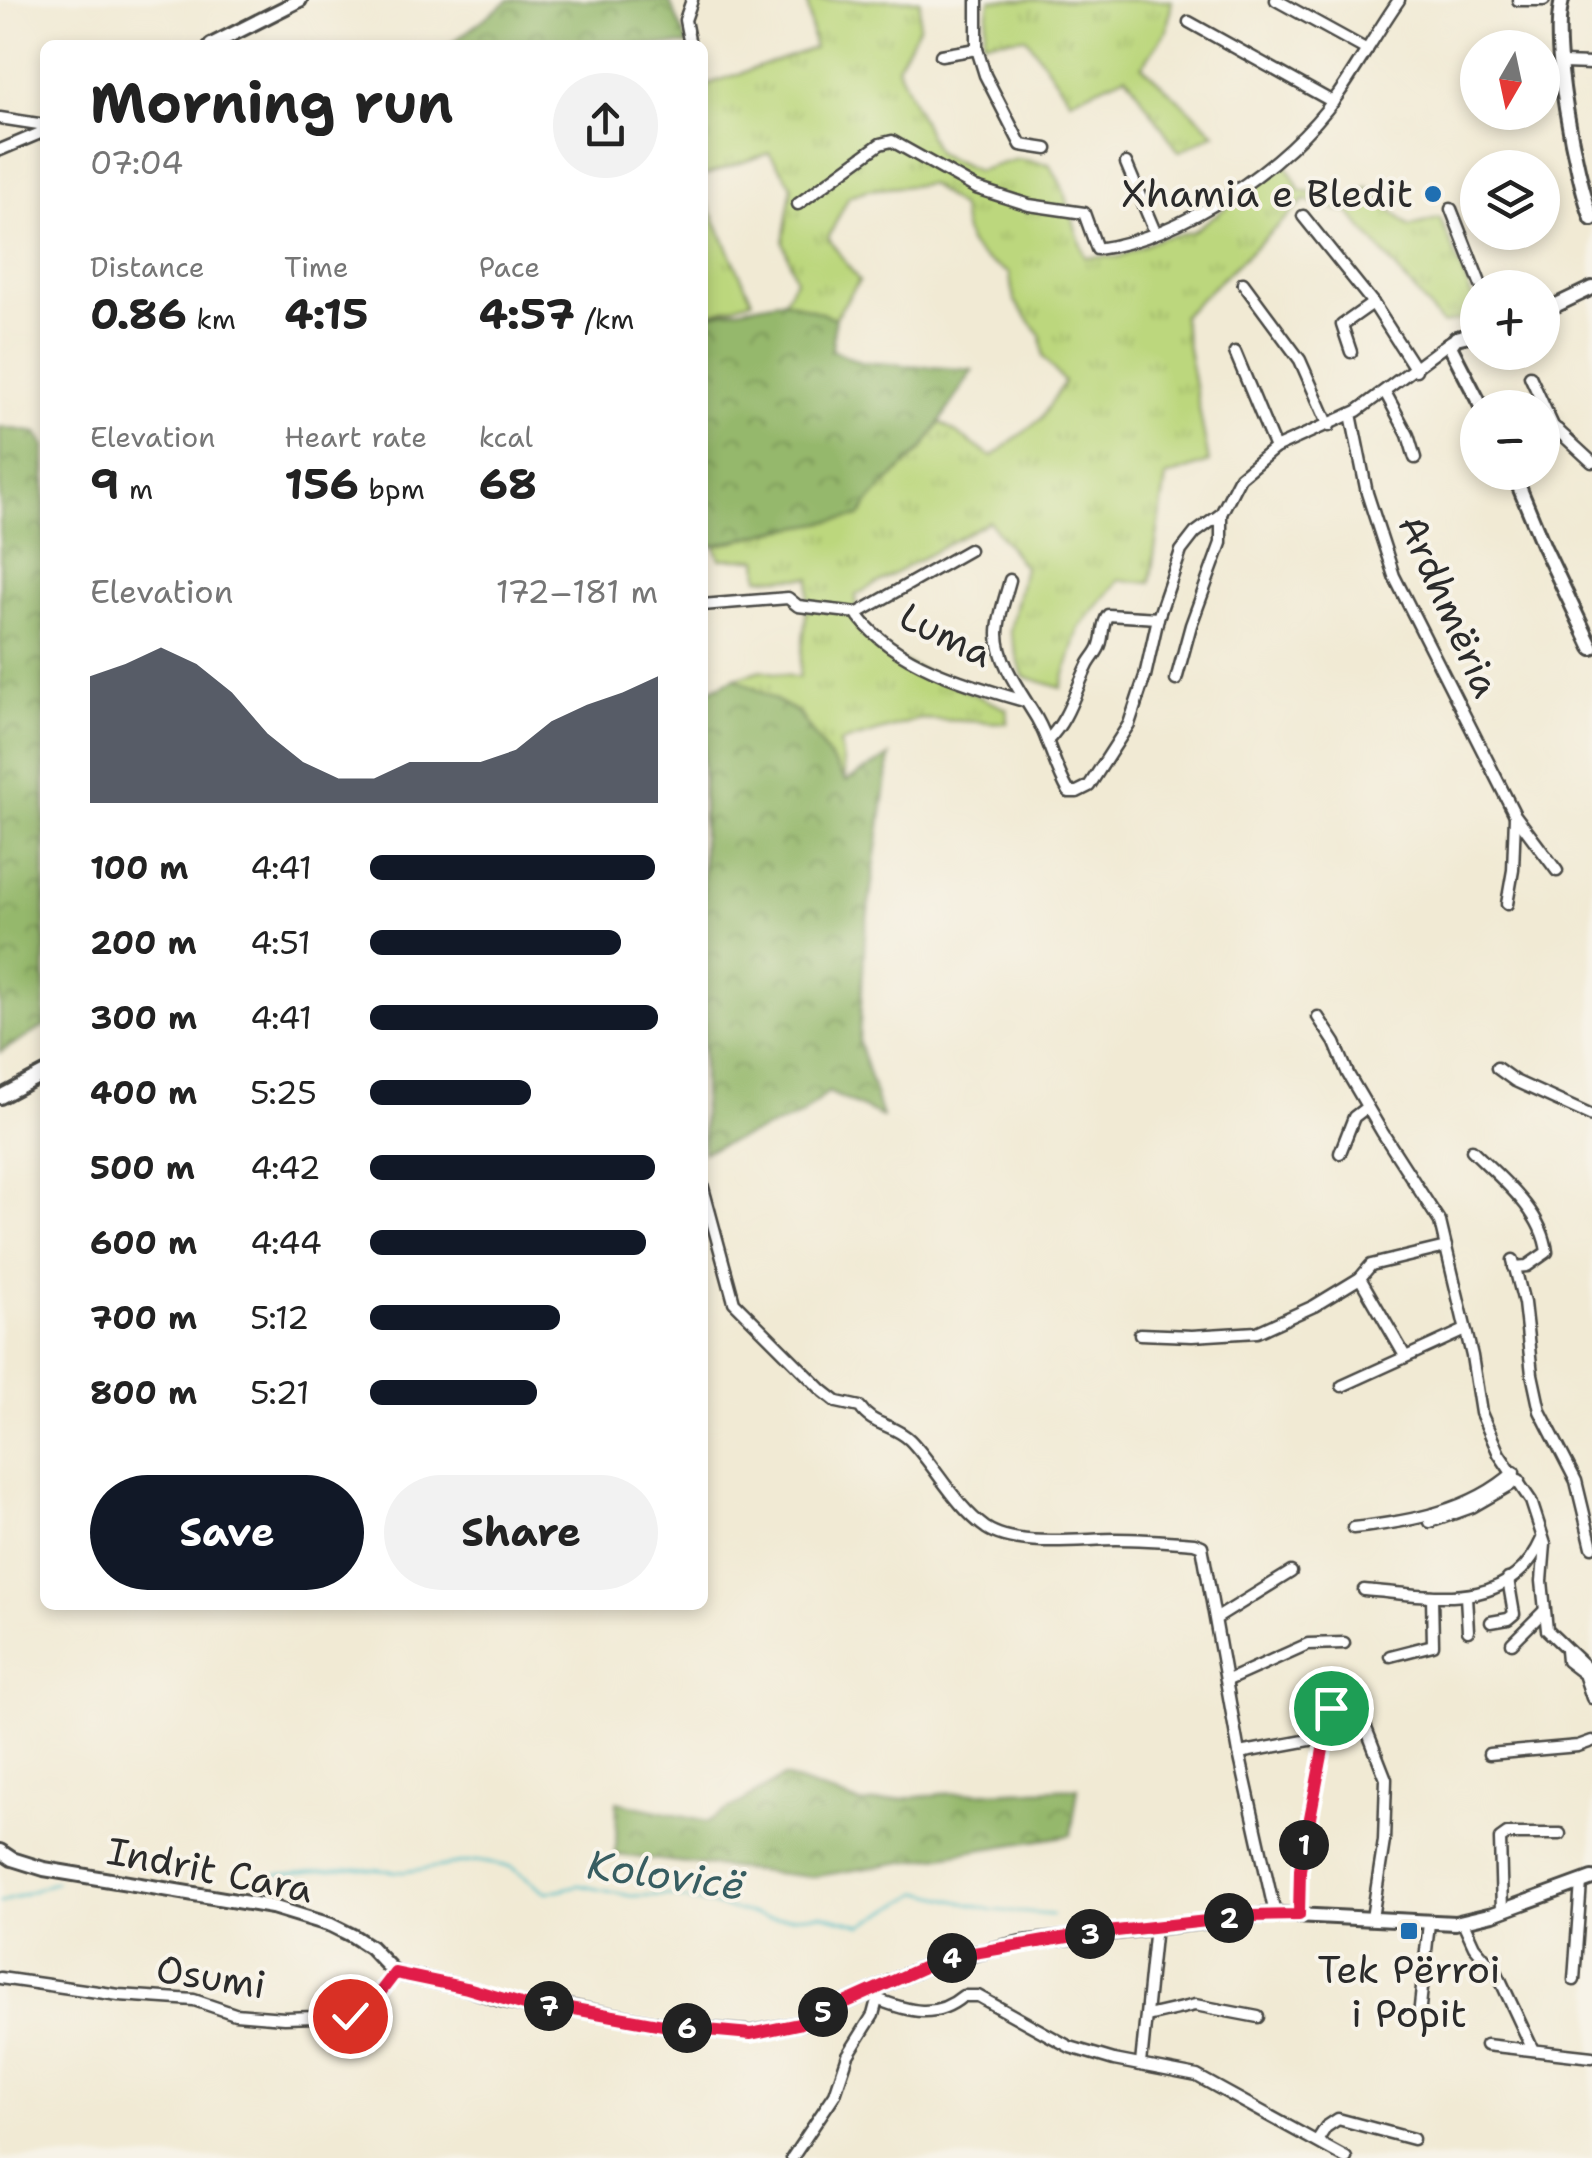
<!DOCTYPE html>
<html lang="en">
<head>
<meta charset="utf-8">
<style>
  body { margin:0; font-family:"Shantell Sans",sans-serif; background:#f2f2f2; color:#222; height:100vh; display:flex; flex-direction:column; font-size:38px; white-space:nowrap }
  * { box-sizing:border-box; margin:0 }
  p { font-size:32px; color:#767676 }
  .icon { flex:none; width:55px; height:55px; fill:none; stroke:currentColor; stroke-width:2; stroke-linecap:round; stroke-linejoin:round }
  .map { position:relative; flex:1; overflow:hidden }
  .drawer { position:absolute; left:40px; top:40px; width:668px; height:1570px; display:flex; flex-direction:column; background:#fff; border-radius:15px; box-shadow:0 5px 15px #0003 }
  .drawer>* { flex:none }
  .needle { width:65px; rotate:189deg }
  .buttons { position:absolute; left:1460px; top:30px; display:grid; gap:20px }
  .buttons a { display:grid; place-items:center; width:100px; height:100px; border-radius:50%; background:#fff; box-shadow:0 5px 15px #0003; font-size:50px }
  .pin { position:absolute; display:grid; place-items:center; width:85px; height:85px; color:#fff; margin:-42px; border:5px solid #fff; border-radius:50%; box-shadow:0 2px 10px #0007 }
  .km { position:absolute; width:50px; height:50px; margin:-25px; border-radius:50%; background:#222; color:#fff; font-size:28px; line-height:50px; text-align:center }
  .round { display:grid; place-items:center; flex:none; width:105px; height:105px; border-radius:52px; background:#f2f2f2 }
  .summary { display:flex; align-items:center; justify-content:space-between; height:170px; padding:0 50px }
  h1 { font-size:55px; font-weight:700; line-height:75px }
  .stats { display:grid; grid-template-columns:repeat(3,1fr); gap:15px; height:170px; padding:10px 50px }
  .stats div { display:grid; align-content:center }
  .stats b { font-size:42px; font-weight:700 }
  .stats small { font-size:28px; font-weight:400 }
  .stats p { font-size:28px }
  .chart { height:280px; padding:20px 50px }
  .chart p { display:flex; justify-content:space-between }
  .chart svg { width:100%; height:180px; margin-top:10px; fill:#111827; opacity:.7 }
  .button { display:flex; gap:20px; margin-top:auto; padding:20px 50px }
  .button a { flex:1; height:115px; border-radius:60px; background:#111827; color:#fff; font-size:40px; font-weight:700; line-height:115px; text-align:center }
  .button a+a { background:#f2f2f2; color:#222 }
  ul { padding:0 50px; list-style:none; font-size:32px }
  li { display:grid; grid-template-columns:160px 120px 1fr; align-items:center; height:75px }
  li i { height:25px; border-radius:12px; background:#111827 }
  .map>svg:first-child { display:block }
  .grass { fill:url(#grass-tufts); stroke:#748154; stroke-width:2.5 }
  .forest { fill:url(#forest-crowns); stroke:#60724c; stroke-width:2.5 }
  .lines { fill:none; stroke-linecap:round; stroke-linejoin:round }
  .stream { stroke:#4dbbc4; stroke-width:2.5 }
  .minor-casing { stroke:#494844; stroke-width:15 }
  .tertiary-casing { stroke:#494844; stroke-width:18 }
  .minor { stroke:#fff; stroke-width:10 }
  .tertiary { stroke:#fff; stroke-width:12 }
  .route-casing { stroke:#fff; stroke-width:20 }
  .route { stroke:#e11d48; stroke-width:12 }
  .poi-dot { fill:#1f6fb2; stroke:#f7f3e8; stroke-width:4 }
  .labels { text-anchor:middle; stroke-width:8; stroke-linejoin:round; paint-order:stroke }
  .poi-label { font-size:38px; fill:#2b2b2b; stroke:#f7f3e8; text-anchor:end }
  .street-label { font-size:38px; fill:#2b2b2b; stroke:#f7f3e8 }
  .water-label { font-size:40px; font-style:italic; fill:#375d61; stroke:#f7f3e8 }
</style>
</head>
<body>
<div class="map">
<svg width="1592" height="2158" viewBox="0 0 1592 2158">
  <defs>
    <pattern id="grass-tufts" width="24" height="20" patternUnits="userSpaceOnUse" patternTransform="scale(2.5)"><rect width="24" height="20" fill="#bcd77d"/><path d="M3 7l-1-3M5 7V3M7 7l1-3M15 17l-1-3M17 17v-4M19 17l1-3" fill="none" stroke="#a2b96c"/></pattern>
    <pattern id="forest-crowns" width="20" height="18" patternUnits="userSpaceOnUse" patternTransform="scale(2.5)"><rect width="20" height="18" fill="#95b86c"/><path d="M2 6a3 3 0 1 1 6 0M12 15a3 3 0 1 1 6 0" fill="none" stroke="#7a9659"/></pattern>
  </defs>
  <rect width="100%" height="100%" fill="#f7f3e8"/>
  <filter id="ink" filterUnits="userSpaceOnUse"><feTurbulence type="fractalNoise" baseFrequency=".01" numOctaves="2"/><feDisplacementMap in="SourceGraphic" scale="20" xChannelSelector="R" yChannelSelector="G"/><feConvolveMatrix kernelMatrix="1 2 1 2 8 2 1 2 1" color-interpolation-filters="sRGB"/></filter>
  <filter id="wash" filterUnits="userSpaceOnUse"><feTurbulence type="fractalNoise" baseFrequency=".0048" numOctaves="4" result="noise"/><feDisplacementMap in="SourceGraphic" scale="40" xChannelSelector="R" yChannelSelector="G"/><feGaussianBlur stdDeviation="2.25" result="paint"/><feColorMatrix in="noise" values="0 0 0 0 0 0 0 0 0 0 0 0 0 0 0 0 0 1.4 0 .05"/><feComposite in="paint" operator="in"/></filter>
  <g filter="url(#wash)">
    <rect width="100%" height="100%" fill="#f1ead4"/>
    <g class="grass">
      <path d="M807,0H920L919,27L897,66L937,153L977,171L1017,159L1049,164C1070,194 1072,223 1085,257H1119L1160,238L1192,232L1286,164L1300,190L1349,204L1368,187L1409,227L1440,218L1477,309V316L1442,324L1350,213L1305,200L1182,316L1209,462L1166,477L1150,583L1119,580L1079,628L1061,688L1023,676L1010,631L1024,567L989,521L856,595V623L891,657L1007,709V723L920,719L840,743L846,782L798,712L735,678L761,670L799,678L810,578H759L758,559H720L715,546L857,510L924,447L940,422L992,457L1041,419L1064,382L1043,357L1041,336L1015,302L1009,273C974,254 965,249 961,208L929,184L867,190L849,196L828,238L859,281L835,318L784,300L796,280L783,242L792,185L769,153L703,176V86L814,48Z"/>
      <path d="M990,0H1172L1167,30L1142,66L1215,133L1179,152L1126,75L1070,100L1026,37L983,41Z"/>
      <path d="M702,192L752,300L709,314L703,297Z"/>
    </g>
    <g class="forest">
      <path d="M509,0H669L688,45H449Z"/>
      <path d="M703,291L710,314L784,300L835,318L832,350L860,362L973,370L924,447L872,498L860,516L774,531L703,548Z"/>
      <path d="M0,427L37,433L45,446V1026L0,1052Z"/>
      <path d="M735,678L797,712L846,781L890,756L865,933L859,1042L882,1117L828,1092L800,1116L703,1152V693Z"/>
      <path d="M784,1777L862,1804L941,1794L1078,1788L1071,1835L811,1877L616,1855L617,1802L707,1822Z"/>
    </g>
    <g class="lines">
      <g class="stream">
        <path d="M269,1875L357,1868L403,1872L477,1861L511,1867L546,1893L579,1885L631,1896L668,1895L769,1918L821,1914L862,1925L921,1892L992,1910L1052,1915"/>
        <path d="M0,1903L56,1882"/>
      </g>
    </g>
  </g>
  <g filter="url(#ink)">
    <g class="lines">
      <g class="minor-casing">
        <g id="minor">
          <path d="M977,0V49L985,75L1021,145L1047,149"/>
          <path d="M1276,0L1367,50"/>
          <path d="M1518,0H1544"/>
          <path d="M1189,22L1333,102"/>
          <path d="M690,45L685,20L692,0"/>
          <path d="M941,55L977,49"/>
          <path d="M1562,63L1592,64"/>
          <path d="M0,118L45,125"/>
          <path d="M0,150L45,131"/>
          <path d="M1126,163L1155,232"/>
          <path d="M798,204L880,144L892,141L976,188L1029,205L1084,213L1097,249C1183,237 1287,166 1337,96C1359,65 1377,31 1399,0"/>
          <path d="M1451,209L1482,288"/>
          <path d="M1303,216L1373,303L1416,370"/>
          <path d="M1243,283L1300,360L1329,426"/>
          <path d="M1235,352L1275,448"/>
          <path d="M1351,352L1342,325L1373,303"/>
          <path d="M1530,376L1553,426L1592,462"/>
          <path d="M1385,392L1408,435L1415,458"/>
          <path d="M1351,414L1367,493L1394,576L1515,815L1557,871"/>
          <path d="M1542,443L1558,430"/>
          <path d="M969,550L858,613L859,617C896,665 968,685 1024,701"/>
          <path d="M1010,580C1006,596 998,616 998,634C998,663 1023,695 1037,719C1050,742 1055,769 1069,792H1077L1089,786L1129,724L1145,676L1158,618L1181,551L1195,533L1221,514L1240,477L1275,448L1357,411L1451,341"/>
          <path d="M702,605L788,598L798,606L858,613"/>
          <path d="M1176,680L1191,625L1221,543V514"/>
          <path d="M1047,741C1069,719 1074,693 1088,665C1091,659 1098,652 1100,645C1104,634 1101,625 1108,615L1158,618"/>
          <path d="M1507,904L1513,870L1515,816"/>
          <path d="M1318,1017L1335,1043L1348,1074L1382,1132L1440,1222L1472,1356L1481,1413L1499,1454L1531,1501L1545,1544L1542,1581L1547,1630L1592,1673"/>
          <path d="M1497,1068L1515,1081L1592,1116"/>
          <path d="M1472,1150C1500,1178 1542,1210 1547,1252L1527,1266L1514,1267"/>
          <path d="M1340,1153L1354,1117L1367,1107"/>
          <path d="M702,1184L734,1302L823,1391L837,1402L860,1407C872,1426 894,1424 910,1440C936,1467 955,1506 986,1528C1016,1548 1081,1539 1116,1539C1142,1539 1168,1541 1194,1543L1202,1546L1239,1753L1275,1914"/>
          <path d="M1513,1260L1524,1303L1532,1374L1540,1411L1576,1481L1592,1547"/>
          <path d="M1360,1278L1405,1356"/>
          <path d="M1140,1334L1192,1336L1257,1332L1314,1306L1360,1278L1371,1265L1446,1247"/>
          <path d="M1342,1386L1465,1330"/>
          <path d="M1430,1522L1472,1507L1519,1480"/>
          <path d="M1353,1528C1409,1522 1471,1511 1514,1472"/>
          <path d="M1364,1590C1430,1595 1509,1615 1542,1539"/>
          <path d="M1466,1596L1468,1631"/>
          <path d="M1217,1618L1291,1572"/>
          <path d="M1491,1622L1508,1619L1514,1614L1508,1579"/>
          <path d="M1512,1643L1544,1611"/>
          <path d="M1566,1650L1567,1661L1584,1674L1592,1698"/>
          <path d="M1390,1656L1433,1645L1432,1596"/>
          <path d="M1228,1680L1308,1644L1344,1643"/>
          <path d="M1360,1713L1386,1779L1384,1841L1372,1918"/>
          <path d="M1239,1753L1326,1737"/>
          <path d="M1489,1754L1578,1746L1592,1741"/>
          <path d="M1502,1911L1500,1839L1507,1834H1560"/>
          <path d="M1299,1915L1300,1870L1331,1708"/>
          <path d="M1463,1922L1474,1946L1497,1973L1533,2050"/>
          <path d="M0,1978L119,1995L194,2000L235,2014L284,2018L350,2016L372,2003L395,1973"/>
          <path d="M1574,1980L1581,1882"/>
          <path d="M877,1999C909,2012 936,2019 963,1996H978L1070,2047L1114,2060L1197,2076L1346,2158"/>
          <path d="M1147,2016L1195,2005L1258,2017"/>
          <path d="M1419,2016L1429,1923"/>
          <path d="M1486,2045L1592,2057"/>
          <path d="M1141,2064L1155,1926"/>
          <path d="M1317,2141L1326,2127L1338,2119L1413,2139"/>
          <path d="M792,2158L835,2094L848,2055L873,2015L878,1996"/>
        </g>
      </g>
      <g class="tertiary-casing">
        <g id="tertiary">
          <path d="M1562,0C1550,46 1575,172 1592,219"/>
          <path d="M211,45L300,0"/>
          <path d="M1542,312L1592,288"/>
          <path d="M1478,333L1456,338L1450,346L1482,408"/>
          <path d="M1513,472L1544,547L1592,648"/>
          <path d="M0,1097L45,1073"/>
          <path d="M0,1851L12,1859L44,1869L272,1907L331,1925L353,1936L370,1947L395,1973L467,1988L499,1999L528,2006L559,2005L674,2027L751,2033L798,2024L931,1964L1020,1943L1275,1914L1455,1923L1493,1914L1592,1878"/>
        </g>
      </g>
      <use href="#minor" class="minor"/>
      <use href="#tertiary" class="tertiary"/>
    </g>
  </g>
  <g class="lines" filter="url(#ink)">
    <g class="route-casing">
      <path id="route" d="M350,2016L372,2003L395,1973L467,1988L528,2006H558L674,2027L751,2034L798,2024L931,1964L962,1955L1080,1935L1252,1916L1299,1915L1300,1870L1331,1708"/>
    </g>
    <use href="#route" class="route"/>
  </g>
  <g class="poi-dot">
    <circle cx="1433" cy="194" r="10"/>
    <rect x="1399" y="1921" width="20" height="20" rx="5"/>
  </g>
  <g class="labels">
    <g class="poi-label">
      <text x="1413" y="207">Xhamia e Bledit</text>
      <text x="1409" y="1983" text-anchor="middle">Tek Përroi<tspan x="1409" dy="44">i Popit</tspan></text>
    </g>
    <g class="street-label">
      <text transform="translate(1449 606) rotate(66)" y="13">Ardhmëria</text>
      <text transform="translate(946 635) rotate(26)" y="13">Luma</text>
      <text transform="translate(210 1870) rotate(11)" y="13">Indrit Cara</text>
      <text transform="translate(211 1977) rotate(9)" y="13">Osumi</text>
    </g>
    <g class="water-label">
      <text transform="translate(666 1875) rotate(8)" y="14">Kolovicë</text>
    </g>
  </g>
</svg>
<div class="buttons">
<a><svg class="needle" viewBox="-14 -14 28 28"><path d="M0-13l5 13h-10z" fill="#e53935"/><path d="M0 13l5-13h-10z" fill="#767676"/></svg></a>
<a><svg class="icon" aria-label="layers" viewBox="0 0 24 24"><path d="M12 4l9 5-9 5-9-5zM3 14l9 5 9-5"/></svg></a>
<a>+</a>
<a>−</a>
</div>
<div class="pin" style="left:1331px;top:1708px;background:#1e9e55"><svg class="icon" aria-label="arrive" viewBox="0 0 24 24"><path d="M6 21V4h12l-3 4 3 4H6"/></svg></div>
<div class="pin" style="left:350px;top:2016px;background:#d93025"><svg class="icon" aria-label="check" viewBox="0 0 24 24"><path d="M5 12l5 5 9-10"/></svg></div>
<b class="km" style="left:1304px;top:1845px">1</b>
<b class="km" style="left:1229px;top:1918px">2</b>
<b class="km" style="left:1090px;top:1934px">3</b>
<b class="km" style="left:952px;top:1958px">4</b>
<b class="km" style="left:823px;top:2012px">5</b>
<b class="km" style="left:687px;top:2028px">6</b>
<b class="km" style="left:549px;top:2006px">7</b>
<section class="drawer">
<div class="summary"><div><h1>Morning run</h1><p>07:04</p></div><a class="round"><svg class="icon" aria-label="share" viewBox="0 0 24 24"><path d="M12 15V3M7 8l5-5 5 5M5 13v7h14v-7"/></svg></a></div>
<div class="stats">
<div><p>Distance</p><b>0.86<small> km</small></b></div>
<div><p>Time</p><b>4:15</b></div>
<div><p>Pace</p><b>4:57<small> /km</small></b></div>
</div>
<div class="stats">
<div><p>Elevation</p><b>9<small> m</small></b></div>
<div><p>Heart rate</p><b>156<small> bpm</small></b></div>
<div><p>kcal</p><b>68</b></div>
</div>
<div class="chart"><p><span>Elevation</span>172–181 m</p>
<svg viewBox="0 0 160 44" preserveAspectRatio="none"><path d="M0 44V13L10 10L20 6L30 10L40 17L50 27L60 34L70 38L80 38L90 34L100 34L110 34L120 31L130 24L140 20L150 17L160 13V44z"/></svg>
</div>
<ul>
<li><b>100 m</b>4:41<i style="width:99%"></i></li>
<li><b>200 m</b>4:51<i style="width:87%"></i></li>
<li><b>300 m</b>4:41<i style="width:100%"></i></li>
<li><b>400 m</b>5:25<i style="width:56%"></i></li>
<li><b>500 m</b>4:42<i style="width:99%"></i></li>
<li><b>600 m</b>4:44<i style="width:96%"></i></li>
<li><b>700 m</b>5:12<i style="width:66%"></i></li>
<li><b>800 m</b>5:21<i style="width:58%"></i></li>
</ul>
<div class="button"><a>Save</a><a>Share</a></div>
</section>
</div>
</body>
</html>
